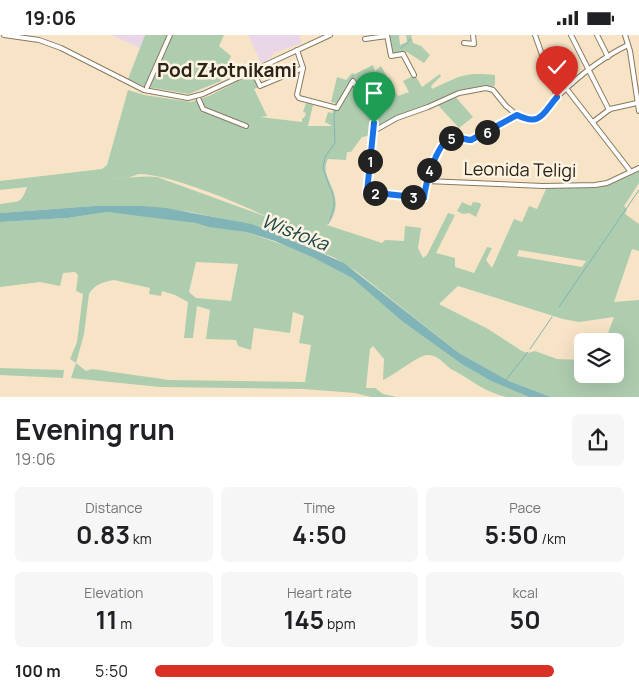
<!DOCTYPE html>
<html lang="en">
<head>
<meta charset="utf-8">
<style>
  body { margin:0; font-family:Manrope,sans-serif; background:#f6f6f6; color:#202124; height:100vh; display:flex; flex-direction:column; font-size:19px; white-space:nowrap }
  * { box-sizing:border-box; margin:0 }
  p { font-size:16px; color:#757577 }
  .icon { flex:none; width:28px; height:28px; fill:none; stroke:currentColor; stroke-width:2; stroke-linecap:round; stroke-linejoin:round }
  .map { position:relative; height:362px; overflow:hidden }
  .panel { display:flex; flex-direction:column; background:#fff; flex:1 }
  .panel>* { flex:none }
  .tools { position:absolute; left:574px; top:298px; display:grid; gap:10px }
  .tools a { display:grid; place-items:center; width:50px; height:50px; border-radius:8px; background:#fff; box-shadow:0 5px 20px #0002; font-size:25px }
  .pin { position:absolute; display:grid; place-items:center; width:42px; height:42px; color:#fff; margin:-51px -21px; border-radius:50% 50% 50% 0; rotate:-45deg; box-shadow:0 0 5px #0007 }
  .pin .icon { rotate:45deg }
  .km { position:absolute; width:25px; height:25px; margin:-12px; border-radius:50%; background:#222; color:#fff; font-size:14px; line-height:25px; text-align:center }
  .round { display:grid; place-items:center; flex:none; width:52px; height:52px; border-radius:8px; background:#f6f6f6 }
  .headline { display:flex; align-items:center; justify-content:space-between; height:85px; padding:0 15px }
  h1 { font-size:28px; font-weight:700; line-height:38px }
  .figures { display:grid; grid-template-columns:repeat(3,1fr); gap:8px; height:85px; padding:5px 15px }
  .figures div { display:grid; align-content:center; border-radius:8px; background:#f6f6f6; text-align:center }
  .figures b { font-size:25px; font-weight:700 }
  .figures small { font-size:14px; font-weight:400 }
  .figures p { font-size:14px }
  ul { padding:0 15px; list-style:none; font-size:16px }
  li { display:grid; grid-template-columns:80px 60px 1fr; align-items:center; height:38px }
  li i { height:12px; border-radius:6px; background:#d93025 }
  .status { display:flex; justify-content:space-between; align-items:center; height:35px; padding:0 25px; background:#fff; direction:ltr }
  .status svg { height:14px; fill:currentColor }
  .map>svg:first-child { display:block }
  .industrial { fill:#e9d6e6 }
  .green { fill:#aecdaf; fill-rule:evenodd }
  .water { fill:#81b4b7 }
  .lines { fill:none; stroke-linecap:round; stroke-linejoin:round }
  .stream { stroke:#81b4b7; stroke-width:1 }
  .minor-casing { stroke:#8a795e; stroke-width:6 }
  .minor { stroke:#fff; stroke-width:4 }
  .route-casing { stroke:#fff; stroke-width:10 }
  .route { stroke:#1a73e8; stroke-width:6 }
  .labels { text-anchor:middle; stroke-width:5; stroke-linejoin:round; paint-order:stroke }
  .street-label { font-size:18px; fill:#2a2318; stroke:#fef2e1 }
  .neighbourhood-label { font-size:19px; font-weight:bold; fill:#2a2318; stroke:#fef2e1 }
  .water-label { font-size:19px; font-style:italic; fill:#18474a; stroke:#fef2e1 }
</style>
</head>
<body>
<div class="status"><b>19:06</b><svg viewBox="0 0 49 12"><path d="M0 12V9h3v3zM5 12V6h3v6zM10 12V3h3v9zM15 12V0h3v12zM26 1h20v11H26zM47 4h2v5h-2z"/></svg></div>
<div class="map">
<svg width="639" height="363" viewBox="0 0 639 363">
  <rect width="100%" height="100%" fill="#f7e4c7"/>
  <g class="industrial">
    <path d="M111,0H145L140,13Z"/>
    <path d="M248,0H299L302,8L274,18L271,23L261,28Z"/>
  </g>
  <g class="green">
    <path d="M145,0H224L219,11L231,21L221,46L189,59L146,52L128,44Z"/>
    <path d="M388,0H399L400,10L407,7L406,0H411L413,8L421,11L430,20L424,28L407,17L392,20Z"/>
    <path d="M373,30L375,36L381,31L398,61L409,57L403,46L415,40L422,52L440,39L441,41L431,51L432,54C461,41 463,37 495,40V50L491,54L453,59L473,82L459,93L436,68L379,93L372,100L362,102L351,117H347L346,125L328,124C317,144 348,157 330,187V183L327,190L382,208L385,205L404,206L405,191L421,193L418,213L423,223L427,220L448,178L455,180L436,218L455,223V232L474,238L487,212L492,213L486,225L492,233L514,184L522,187L529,171L537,174L547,152L602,150L639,134V148L624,171L627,174L625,179L639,189V216L632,214L614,267L639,265V362H551L509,346L459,318L357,237L335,223L261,192L191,177L143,171H94L0,178V169C18,166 21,170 27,152L0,155V146L102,134L107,130L128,55L144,60L191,67L209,61L252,39L259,52L254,54L267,81L260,82L302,87V83H304L306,78L303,77L306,68L313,70L308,91H332L325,87L328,77L332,78L335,68L331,67L337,42L346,45L352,38L355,39ZM139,139C169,139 239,168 267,182L157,142C140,140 123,144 105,144L127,143ZM519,215L586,226L582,232L517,221ZM458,251L563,284L579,287L614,282L605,306H615V339H582V325L557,324L535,316L528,318L522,316L488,294L439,269Z"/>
    <path d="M462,167L471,171L473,167L480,168L481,170L476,182L469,178L463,179L457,176Z"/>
    <path d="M107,177L175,184L246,197L299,215L352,243L403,287L463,330L491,346L529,362C522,362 513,363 506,362C487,358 471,345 455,336C444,331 441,320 426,320C418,321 394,340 383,345L384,324L373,311L370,314L366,353H375L383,359L397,362H371L355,358L304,354L160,352L71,343L76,328L70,324L77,307L83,259L76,256L78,240L75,237L63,238L60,251L40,247L0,252V187L68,183ZM196,227L238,229L231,266L196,263L189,257ZM114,245L150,253L149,259L161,261L162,256L175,260L188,267L184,303H193L197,271L210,275L206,304L236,305L238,311L251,315L254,293L290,298L293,277L304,281L299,308L311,310L305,347L169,345L92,334L86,336L76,328L84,299L89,259C95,249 103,247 114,245Z"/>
    <path d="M0,333L64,335L63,343L0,340Z"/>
  </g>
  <path class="water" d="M94,171H143L166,173L251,189L269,195L344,228L459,318L509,346L551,362H529L491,346L463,330L403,287L352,243L312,222L275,206L246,197L209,192L196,188L107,177L68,183L0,187V178Z"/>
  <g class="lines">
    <g class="stream">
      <path d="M408,7L410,4"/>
      <path d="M401,13L407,8"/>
      <path d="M342,60L353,41"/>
      <path d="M330,153L323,133L325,122L335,108L334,81L336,74"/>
      <path d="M328,189C333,178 337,167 331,155"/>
      <path d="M315,215L322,203"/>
      <path d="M559,272L639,155"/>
      <path d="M530,314L552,282"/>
      <path d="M505,346L528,317"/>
    </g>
    <g class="minor-casing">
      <g id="minor">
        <path d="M4,0L39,5L61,13L144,55L188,63L203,59L330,0"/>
        <path d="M387,0L391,21L403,19L414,40"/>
        <path d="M535,0L557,62"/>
        <path d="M571,0L609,75"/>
        <path d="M597,0L608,22"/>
        <path d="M625,0L630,16L639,76"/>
        <path d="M365,4L387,1"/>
        <path d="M464,8L474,9L473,0"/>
        <path d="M297,15L303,33L297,60L299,63L337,73L353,46L372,77L374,96"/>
        <path d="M253,36L260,51L303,33"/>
        <path d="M147,52L170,0"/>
        <path d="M566,53L631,137"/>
        <path d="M199,65L203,74L246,91"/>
        <path d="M517,80L506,71L493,55L486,53L459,58L428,72L397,83L374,96L367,157L424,163C426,150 438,101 455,102C460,102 466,105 471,105L517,80C522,83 529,87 535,85C546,81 550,68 559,60C579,41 603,22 628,10"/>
        <path d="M593,87L610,74L637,68"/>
        <path d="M426,146L543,151L595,150L607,148L639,133"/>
      </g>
    </g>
    <use href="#minor" class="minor"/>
  </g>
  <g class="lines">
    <g class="route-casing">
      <path id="route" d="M374,88L367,157L424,163C425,150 438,101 455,102C460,102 466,105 471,105L517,80C541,92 543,78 557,62"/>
    </g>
    <use href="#route" class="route"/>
  </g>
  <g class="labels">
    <g class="street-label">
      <text transform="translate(520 135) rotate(1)" y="6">Leonida Teligi</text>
    </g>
    <g class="neighbourhood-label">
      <text x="227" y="42">Pod Złotnikami</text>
    </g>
    <g class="water-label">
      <text transform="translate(295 197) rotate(21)" y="7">Wisłoka</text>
    </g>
  </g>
</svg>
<div class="tools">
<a><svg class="icon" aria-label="layers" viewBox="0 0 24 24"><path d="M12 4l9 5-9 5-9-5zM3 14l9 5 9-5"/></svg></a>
</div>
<div class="pin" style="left:374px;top:88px;background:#1e9e55"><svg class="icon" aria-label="arrive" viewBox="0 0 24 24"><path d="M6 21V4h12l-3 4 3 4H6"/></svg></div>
<div class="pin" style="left:557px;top:62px;background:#d93025"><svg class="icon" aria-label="check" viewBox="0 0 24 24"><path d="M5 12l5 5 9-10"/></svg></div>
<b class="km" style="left:370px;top:126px">1</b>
<b class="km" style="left:375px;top:158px">2</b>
<b class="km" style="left:413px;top:162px">3</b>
<b class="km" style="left:429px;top:135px">4</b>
<b class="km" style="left:451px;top:103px">5</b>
<b class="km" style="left:487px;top:97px">6</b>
</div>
<section class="panel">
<div class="headline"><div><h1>Evening run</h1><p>19:06</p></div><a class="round"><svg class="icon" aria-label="share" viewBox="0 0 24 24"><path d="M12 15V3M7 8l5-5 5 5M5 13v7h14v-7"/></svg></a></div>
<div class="figures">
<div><p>Distance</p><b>0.83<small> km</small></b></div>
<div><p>Time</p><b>4:50</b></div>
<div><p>Pace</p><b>5:50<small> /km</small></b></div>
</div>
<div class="figures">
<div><p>Elevation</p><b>11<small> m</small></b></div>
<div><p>Heart rate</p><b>145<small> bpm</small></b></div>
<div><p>kcal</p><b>50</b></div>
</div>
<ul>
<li><b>100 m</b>5:50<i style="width:85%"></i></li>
</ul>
</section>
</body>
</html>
